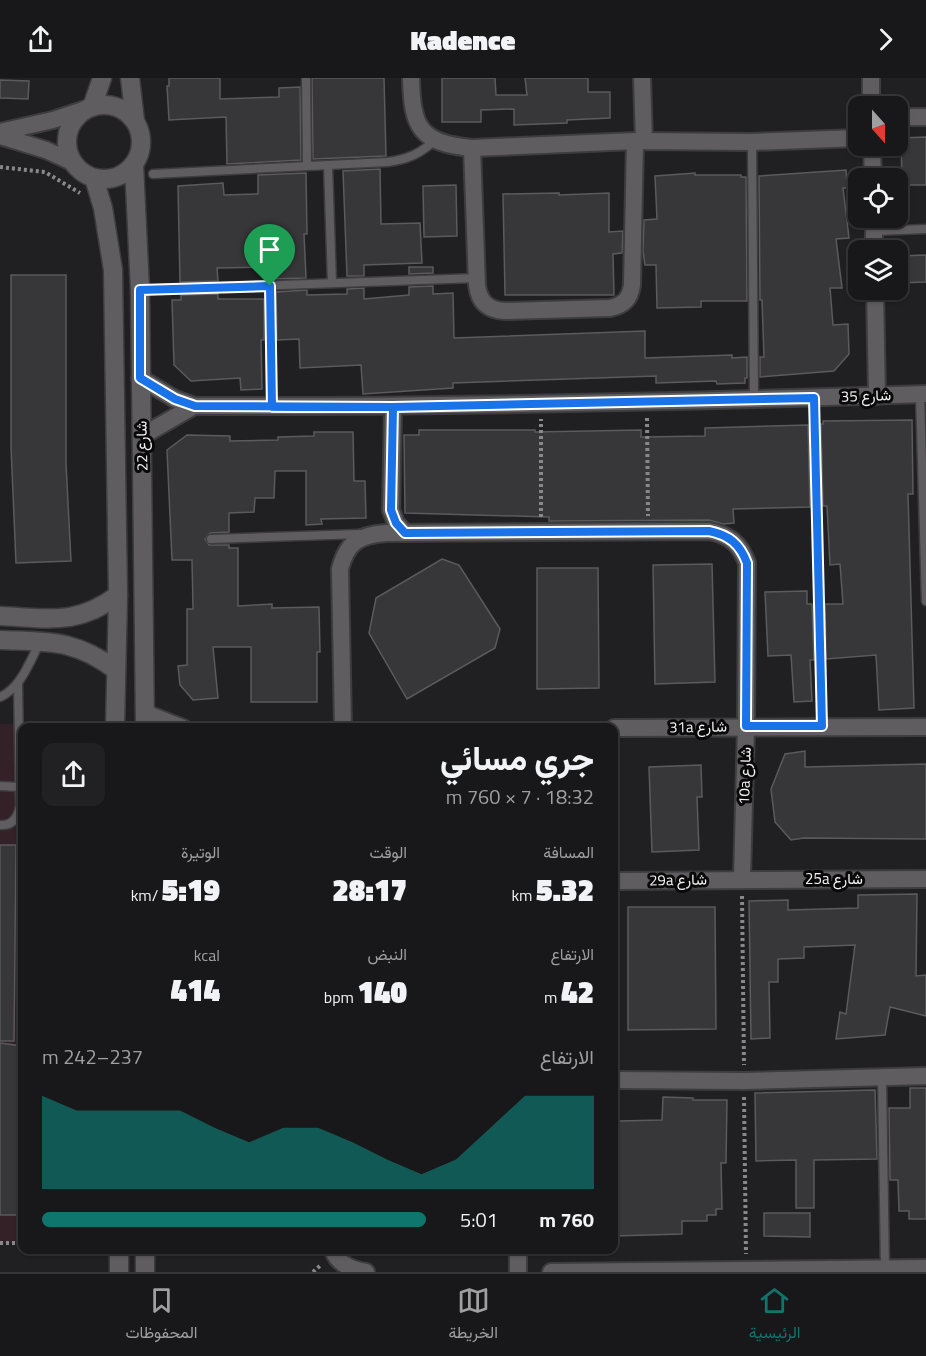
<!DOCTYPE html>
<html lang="ar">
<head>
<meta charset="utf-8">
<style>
  body { margin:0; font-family:"Titillium Web",Vazirmatn,sans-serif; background:#212022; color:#f1f3f6; direction:rtl; height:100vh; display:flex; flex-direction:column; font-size:22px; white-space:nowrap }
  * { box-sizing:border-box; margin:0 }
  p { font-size:20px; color:#9f9fa2 }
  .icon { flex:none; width:33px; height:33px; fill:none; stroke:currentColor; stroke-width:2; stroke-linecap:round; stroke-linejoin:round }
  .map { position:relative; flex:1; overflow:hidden; direction:ltr }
  .side { position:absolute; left:18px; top:645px; width:600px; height:531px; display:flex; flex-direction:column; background:#181719; border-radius:12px; box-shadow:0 2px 4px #0004,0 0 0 2px #363638; direction:rtl }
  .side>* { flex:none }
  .needle { width:39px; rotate:159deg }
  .controls { position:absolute; left:848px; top:18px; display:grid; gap:12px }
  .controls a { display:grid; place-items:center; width:60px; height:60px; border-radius:12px; background:#181719; box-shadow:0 2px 4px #0004,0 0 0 2px #363638; font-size:30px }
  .pin { position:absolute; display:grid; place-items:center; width:51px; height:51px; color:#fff; margin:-62px -26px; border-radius:50% 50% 50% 0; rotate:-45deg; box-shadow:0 0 6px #0007 }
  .pin .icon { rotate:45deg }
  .round { display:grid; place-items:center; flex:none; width:63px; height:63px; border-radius:12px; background:#212022 }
  .summary { display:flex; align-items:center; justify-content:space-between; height:102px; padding:0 24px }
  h1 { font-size:33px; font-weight:800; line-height:45px }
  .metrics { display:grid; grid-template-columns:repeat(3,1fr); gap:9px; height:102px; padding:6px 24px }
  .metrics div { display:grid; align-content:center }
  .metrics b { font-size:30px; font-weight:800 }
  .metrics small { font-size:16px; font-weight:400 }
  .metrics p { font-size:16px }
  .chart { height:168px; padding:12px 24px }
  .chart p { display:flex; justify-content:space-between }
  .chart svg { width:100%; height:108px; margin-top:6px; fill:#0f766e; opacity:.7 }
  ul { padding:0 24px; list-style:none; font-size:20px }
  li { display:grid; grid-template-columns:96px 72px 1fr; align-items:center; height:45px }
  li i { height:15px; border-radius:8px; background:#0f766e }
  header { display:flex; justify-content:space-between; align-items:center; height:78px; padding:0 24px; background:#181719; font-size:27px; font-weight:800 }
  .menu { display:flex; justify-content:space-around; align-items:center; height:84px; border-top:2px solid #363638; background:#181719; font-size:16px; color:#9f9fa2 }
  .menu a { display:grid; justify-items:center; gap:3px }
  .menu .current { color:#0f766e }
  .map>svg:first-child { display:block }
  .education { fill:#332127 }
  .building { fill:#373638; stroke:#5b5a5c; stroke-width:1.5 }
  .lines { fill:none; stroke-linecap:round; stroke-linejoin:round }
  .lane-casing { stroke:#3d3c3e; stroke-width:11 }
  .street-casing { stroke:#3d3c3e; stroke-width:20 }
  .secondary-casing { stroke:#3d3c3e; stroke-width:21 }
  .path { stroke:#898889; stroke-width:4; stroke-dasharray:3 3; stroke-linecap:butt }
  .lane { stroke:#5f5d60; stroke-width:8 }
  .street { stroke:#5f5d60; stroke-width:16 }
  .secondary { stroke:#5f5d60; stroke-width:18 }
  .route-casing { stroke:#fff; stroke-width:12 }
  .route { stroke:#1a73e8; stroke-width:8 }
  .labels { text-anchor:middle; stroke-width:6; stroke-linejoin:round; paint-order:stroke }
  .street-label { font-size:15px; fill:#f4f3f4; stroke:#0a090a }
</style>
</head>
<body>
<header><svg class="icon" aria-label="forward" viewBox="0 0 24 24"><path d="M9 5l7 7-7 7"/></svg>Kadence<svg class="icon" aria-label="share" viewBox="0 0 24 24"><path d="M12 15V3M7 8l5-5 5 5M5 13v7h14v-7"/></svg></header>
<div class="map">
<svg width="926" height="1194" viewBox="0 0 926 1194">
  <rect width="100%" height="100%" fill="#201f21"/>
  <path class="education" d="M0,646L78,647V650H22V1165H0Z"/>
  <g class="building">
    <path d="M169,0H220V21L279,19V10L300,9L301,82L227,86L226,39L169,42L167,8H169Z"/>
    <path d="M312,0H384L386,78L313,81Z"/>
    <path d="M442,0H495L496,17H527L525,0H588V14H610V40L567,42V45L514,47V31L481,32V44H442Z"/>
    <path d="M0,2L29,3L28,21L0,20Z"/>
    <path d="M926,59V107H902L901,60Z"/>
    <path d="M380,91L381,146L420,145L422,185L364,187V198H347L343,93Z"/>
    <path d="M846,92L847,110H843L849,160L836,161L842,210H830L833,247L848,246L849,276L834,293L760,299V279H764L762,222H760L759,98Z"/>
    <path d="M306,95L307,156H304L306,200L268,201L267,189L217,190L218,203L180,204L178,108L223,105L224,117L258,116V97Z"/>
    <path d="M695,95V97H741V99H746L747,223H701V229L657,230L656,187H645L643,173L644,142L657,141L655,98Z"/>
    <path d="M456,107L457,158L424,159L423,108Z"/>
    <path d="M559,115V117L609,115V154L623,153L622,175L613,176L614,217H505L503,116Z"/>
    <path d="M926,177V204L898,205L897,178Z"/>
    <path d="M409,189H433V195L409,196Z"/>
    <path d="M11,197H66V385L71,483L16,485L11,369Z"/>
    <path d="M433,208V216L453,215L454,260L645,253V280L732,277V280L747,279V300H745V305L717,306L716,303L656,305V298L453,305V310L363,316L361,287L300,290L299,261L277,262L276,214L307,212V217L347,216V211L364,210V221L409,217V209Z"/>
    <path d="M218,216V221H264V262H261L262,311L241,312L240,300L191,303L174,287L172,222H181V217Z"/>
    <path d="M912,342L913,416H908L914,630L879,632L876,577L826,581L825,526H843L840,486L830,487L827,428H823L821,346H823V343Z"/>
    <path d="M808,347L810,429L733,431L734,445L723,446L709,442L549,443V439L405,435L404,357H419V352H535V354L641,352V359L705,358V350Z"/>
    <path d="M314,354H353L354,403H365L366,440L321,441L322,446L306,447V393H275L274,420H255L254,434L229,435V454L210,455L205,461L209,467H229V470H238V528L272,526V530L319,529L320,574H317V624H251V569H213L218,620L193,622L180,607L178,588L187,587V531H193L192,482H172L167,372L187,357L230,358V363L278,362V359L314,358Z"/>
    <path d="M442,481L459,487L500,551L495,570L407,621L369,555L376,520Z"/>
    <path d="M712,486L715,604L655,606L653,487Z"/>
    <path d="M537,490H598L599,610L537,611Z"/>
    <path d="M807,513V526H812L814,582H810L812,623L794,624L791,577L768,578L765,514Z"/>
    <path d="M805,673V689L926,686V761L804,760L791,762L775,744L771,711L785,676Z"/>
    <path d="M701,687L702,719H697L699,772L652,774L649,689Z"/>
    <path d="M0,767H16L14,963H0Z"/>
    <path d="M917,816L916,898L926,897V938L890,929L885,957L836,961L840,934L846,936L855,867L804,869V880L778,881V904H769L770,960L751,961L749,823L788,822V832L858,830V817Z"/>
    <path d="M628,829H715L716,951L628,952Z"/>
    <path d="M0,965L22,968V1137H0Z"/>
    <path d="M910,1010H926V1141H909V1133H899L898,1102H890L889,1030H910Z"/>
    <path d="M875,1012L877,1081L814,1082V1130H796V1082L756,1083L755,1015Z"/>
    <path d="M663,1019L693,1020V1022H727L726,1085H721L722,1131H716V1137H707V1143H682V1156L614,1158V1091H619L618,1043L662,1042Z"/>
    <path d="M764,1135H810V1159L764,1158Z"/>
  </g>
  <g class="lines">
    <g class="lane-casing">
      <g id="lane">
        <path d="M306,0L307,87"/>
        <path d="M752,64L754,322"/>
        <path d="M328,87L332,205"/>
        <path d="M153,96L388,84C408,81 420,76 435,62"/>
        <path d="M874,153L926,151"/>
        <path d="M270,208L271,329"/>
        <path d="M140,212L477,200"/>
        <path d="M920,317L926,523"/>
        <path d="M814,320L820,580"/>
        <path d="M211,461L360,456"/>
        <path d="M0,619C21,610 30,583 40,564"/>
        <path d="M0,708L19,709"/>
        <path d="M0,747C13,748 18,739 20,728L18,605"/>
        <path d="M882,1000L885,1190"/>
      </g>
    </g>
    <g class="street-casing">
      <g id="street">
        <path d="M411,0C412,50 420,65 472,70L635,63L752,64L858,60"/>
        <path d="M642,0L644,63"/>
        <path d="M871,0V28"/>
        <path d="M897,39H926"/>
        <path d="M0,54L53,42L83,32"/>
        <path d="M0,58L46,72L72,84"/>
        <path d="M872,68L873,100"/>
        <path d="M472,70L477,207C479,224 488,232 505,233L610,230C624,227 630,221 632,207L635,63"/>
        <path d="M874,140V172"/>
        <path d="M875,212L877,318"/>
        <path d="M140,300L175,321L194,328C438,329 682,324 926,316"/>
        <path d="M393,329L391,432L396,445L405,455"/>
        <path d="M142,358L194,328"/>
        <path d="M145,635L183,650"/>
        <path d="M343,650L340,491C347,464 359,457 386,455L709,453C730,457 740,466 747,485L746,648L742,801"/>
        <path d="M614,650L926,649"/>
        <path d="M614,803L926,801"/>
        <path d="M614,1002L744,1003L926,998"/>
        <path d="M333,1172C337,1185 351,1192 366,1194"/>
        <path d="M518,1172V1194"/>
        <path d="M551,1194L926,1190"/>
      </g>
    </g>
    <g class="secondary-casing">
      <g id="secondary">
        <path d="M130,0L135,43"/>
        <circle cx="104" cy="64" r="37"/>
        <path d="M92,29L102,0"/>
        <path d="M134,87L140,212L145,650"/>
        <path d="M94,100L103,130L113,192L118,517L115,650"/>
        <path d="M0,538C48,540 77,548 118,517"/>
        <path d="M0,562C49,564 75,561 116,592"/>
        <path d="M119,1172V1194"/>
        <path d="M145,1172V1194"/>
      </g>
    </g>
    <g class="path">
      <path d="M0,89L45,94L80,115"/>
      <path d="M647,340L648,438"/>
      <path d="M541,439V341"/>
      <path d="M820,592L821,632"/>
      <path d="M742,818L744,987"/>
      <path d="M744,1019L746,1176"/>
      <path d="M0,1165H22"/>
      <path d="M313,1194L321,1187"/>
    </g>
    <use href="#lane" class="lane"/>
    <use href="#street" class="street"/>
    <use href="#secondary" class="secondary"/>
  </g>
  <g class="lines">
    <g class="route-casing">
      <path id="route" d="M270,208L140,212V300L175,321L195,328L393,329L391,432L396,445L405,455L709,453C729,457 740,466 747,485L746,648H822L814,320L393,329H272L270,208"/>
    </g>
    <use href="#route" class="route"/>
  </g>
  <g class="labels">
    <g class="street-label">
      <text transform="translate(866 318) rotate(-2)" y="5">شارع 35</text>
      <text transform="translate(142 368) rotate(-91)" y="5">شارع 22</text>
      <text transform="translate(698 649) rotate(-1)" y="5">31a شارع</text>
      <text transform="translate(745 698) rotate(-88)" y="5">10a شارع</text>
      <text x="834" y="806">25a شارع</text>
      <text transform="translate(678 802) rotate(-1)" y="5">29a شارع</text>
    </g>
  </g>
</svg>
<div class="controls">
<a><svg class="needle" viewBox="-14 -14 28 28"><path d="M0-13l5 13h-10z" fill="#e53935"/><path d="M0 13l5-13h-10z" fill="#9f9fa2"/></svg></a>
<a><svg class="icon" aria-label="locate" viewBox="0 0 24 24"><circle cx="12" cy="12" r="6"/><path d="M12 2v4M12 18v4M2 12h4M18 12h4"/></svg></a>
<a><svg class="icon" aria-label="layers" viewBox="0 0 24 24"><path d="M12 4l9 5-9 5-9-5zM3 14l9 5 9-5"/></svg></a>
</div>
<div class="pin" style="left:270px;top:208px;background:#1e9e55"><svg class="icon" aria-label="arrive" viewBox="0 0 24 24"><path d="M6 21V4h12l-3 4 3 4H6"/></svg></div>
<section class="side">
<div class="summary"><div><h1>جري مسائي</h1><p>18:32 · 7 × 760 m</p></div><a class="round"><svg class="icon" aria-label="share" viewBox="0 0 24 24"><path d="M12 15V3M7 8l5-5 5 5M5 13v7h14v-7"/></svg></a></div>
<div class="metrics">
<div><p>المسافة</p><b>5.32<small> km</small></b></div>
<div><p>الوقت</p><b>28:17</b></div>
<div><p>الوتيرة</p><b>5:19<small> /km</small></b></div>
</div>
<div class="metrics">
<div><p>الارتفاع</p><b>42<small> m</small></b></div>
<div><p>النبض</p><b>140<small> bpm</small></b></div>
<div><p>kcal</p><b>414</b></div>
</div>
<div class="chart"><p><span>الارتفاع</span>237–242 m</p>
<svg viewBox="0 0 160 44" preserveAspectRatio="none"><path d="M0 44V6L10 12L20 12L30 12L40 12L50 19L60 25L70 19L80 19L90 25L100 32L110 38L120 32L130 19L140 6L150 6L160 6V44z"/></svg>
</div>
<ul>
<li><b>760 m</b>5:01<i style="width:100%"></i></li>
</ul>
</section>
</div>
<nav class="menu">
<a class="current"><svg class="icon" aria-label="home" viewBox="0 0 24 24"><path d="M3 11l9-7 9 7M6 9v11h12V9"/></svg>الرئيسية</a>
<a><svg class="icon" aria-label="map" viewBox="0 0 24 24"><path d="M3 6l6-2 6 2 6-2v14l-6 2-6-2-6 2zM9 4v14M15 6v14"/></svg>الخريطة</a>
<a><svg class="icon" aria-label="saved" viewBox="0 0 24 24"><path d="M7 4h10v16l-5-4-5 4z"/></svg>المحفوظات</a>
</nav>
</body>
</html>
